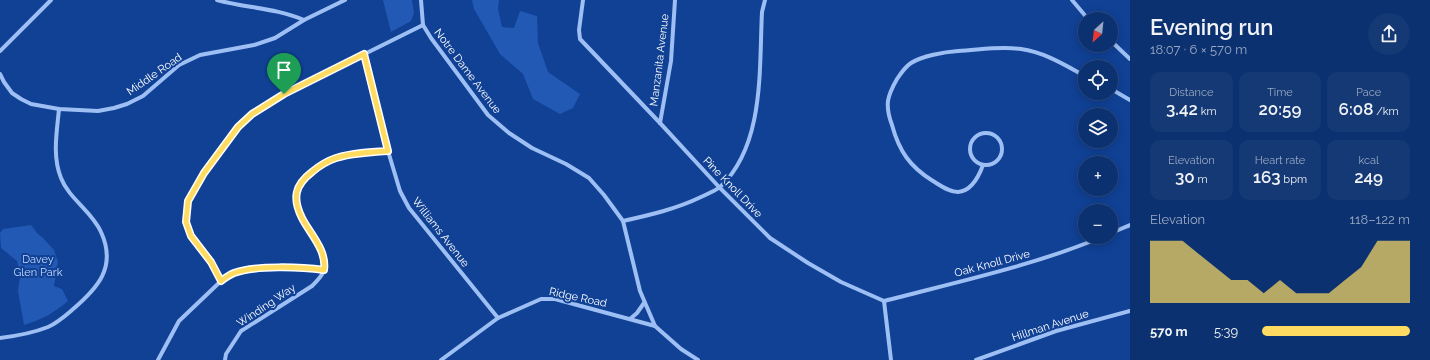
<!DOCTYPE html>
<html lang="en">
<head>
<meta charset="utf-8">
<style>
  body { margin:0; font-family:Raleway,sans-serif; background:#153975; color:#f1f3f6; height:100vh; display:flex; flex-direction:column; font-size:15px; white-space:nowrap }
  * { box-sizing:border-box; margin:0 }
  p { font-size:13px; color:#9aa9c3 }
  .icon { flex:none; width:22px; height:22px; fill:none; stroke:currentColor; stroke-width:2; stroke-linecap:round; stroke-linejoin:round }
  .map { position:relative; flex:1; overflow:hidden }
  .drawer { display:flex; flex-direction:column; background:#0c3170; width:300px }
  .drawer>* { flex:none }
  .needle { width:26px; rotate:207deg }
  .buttons { position:absolute; left:1078px; top:12px; display:grid; gap:8px }
  .buttons a { display:grid; place-items:center; width:40px; height:40px; border-radius:50%; background:#0c3170; box-shadow:0 2px 10px #0003,0 0 0 1px #2c4c83; font-size:20px }
  .pin { position:absolute; display:grid; place-items:center; width:34px; height:34px; color:#fff; margin:-41px -17px; border-radius:50% 50% 50% 0; rotate:-45deg; box-shadow:0 0 4px #0007 }
  .pin .icon { rotate:45deg }
  .round { display:grid; place-items:center; flex:none; width:42px; height:42px; border-radius:21px; background:#153975 }
  .head { display:flex; align-items:center; justify-content:space-between; height:68px; padding:0 20px }
  h1 { font-size:22px; font-weight:600; line-height:30px }
  .figures { display:grid; grid-template-columns:repeat(3,1fr); gap:6px; height:68px; padding:4px 20px }
  .figures div { display:grid; align-content:center; border-radius:10px; background:#153975; text-align:center }
  .figures b { font-size:17px; font-weight:600 }
  .figures small { font-size:11px; font-weight:400 }
  .figures p { font-size:11px }
  .chart { height:112px; padding:8px 20px }
  .chart p { display:flex; justify-content:space-between }
  .chart svg { width:100%; height:72px; margin-top:4px; fill:#ffdc61; opacity:.7 }
  ul { padding:0 20px; list-style:none; font-size:13px }
  li { display:grid; grid-template-columns:64px 48px 1fr; align-items:center; height:30px }
  li i { height:10px; border-radius:5px; background:#ffdc61 }
  main { display:flex; flex:1; min-height:0 }
  .map>svg:first-child { display:block }
  .green { fill:#2259b4 }
  .lines { fill:none; stroke-linecap:round; stroke-linejoin:round }
  .minor { stroke:#9ebff4; stroke-width:4 }
  .route-casing { stroke:#fff; stroke-width:8 }
  .route { stroke:#ffdc61; stroke-width:5 }
  .labels { text-anchor:middle; stroke-width:4; stroke-linejoin:round; paint-order:stroke }
  .street-label { font-size:11px; fill:#fff; stroke:#104195 }
  .park-label { font-size:11px; fill:#c6dbfe; stroke:#104195 }
</style>
</head>
<body>
<main>
<div class="map">
<svg width="1130" height="360" viewBox="0 0 1130 360">
  <rect width="100%" height="100%" fill="#104195"/>
  <g class="green">
    <path d="M383,0H412L414,13L411,21L391,32Z"/>
    <path d="M472,0H499L498,9L502,27L514,28L520,11L537,16L538,43L548,72L580,94L573,108L560,114L533,99L523,74L500,54L474,9Z"/>
    <path d="M31,225L37,233L43,238L54,250L58,262L54,286L62,289L68,301C54,313 41,320 24,325L18,291L20,277L17,261L1,248L0,233L3,229Z"/>
  </g>
  <g class="lines">
    <g class="minor">
      <path d="M217,0C246,8 276,8 304,20"/>
      <path d="M421,0L423,25L431,38L488,115L509,133L532,148L566,164L589,178L604,195L623,221L640,291L655,326L681,349L698,360"/>
      <path d="M583,0L579,30L580,39L660,123L719,187L770,238L808,263L841,282L884,301"/>
      <path d="M1072,0L1088,19"/>
      <path d="M1111,41L1130,59"/>
      <path d="M0,51L51,0"/>
      <path d="M364,54L388,151L400,191L409,208L498,318"/>
      <path d="M0,74L4,82L12,93L21,99L31,104L59,109L98,111L114,108L127,104L143,96L179,65L200,55L254,45L275,38L304,20L345,0"/>
      <path d="M1111,89L1130,100"/>
      <path d="M660,123L671,61L675,0"/>
      <circle cx="986" cy="149" r="16"/>
      <path d="M983,165C979,176 972,191 958,192C949,192 941,186 933,181C910,167 899,151 892,125C889,117 887,109 888,101C889,93 893,86 897,79C901,73 905,67 911,63C922,56 944,52 958,51C979,50 1000,46 1021,49C1044,52 1065,65 1085,76"/>
      <path d="M623,221C650,215 676,209 701,197C707,194 715,191 720,187C765,145 759,68 762,12L765,0"/>
      <path d="M1111,233L1130,225"/>
      <path d="M221,281C225,278 229,275 234,273C255,265 302,267 324,270"/>
      <path d="M884,301C957,282 1032,266 1102,237"/>
      <path d="M884,301L891,360"/>
      <path d="M630,319L637,313L644,303"/>
      <path d="M0,338C16,336 33,333 48,327C57,323 65,316 72,310C98,288 117,267 101,232C92,211 69,199 61,178C52,156 57,131 59,109"/>
      <path d="M158,360L179,321L221,281L211,262L191,236L188,229L186,215L188,201L204,173L238,127L252,114L284,94L423,25"/>
      <path d="M225,360L226,354L241,331L312,286C318,280 326,272 325,263C325,247 308,230 301,217C291,197 295,185 312,172C319,166 327,161 336,158C353,153 370,152 388,151"/>
      <path d="M441,360L498,318L541,299H555L655,326"/>
      <path d="M976,360L1056,331L1130,311"/>
    </g>
  </g>
  <g class="lines">
    <g class="route-casing">
      <path id="route" d="M364,54L388,151C370,152 352,153 336,158C327,161 319,166 312,172C295,185 292,198 302,218C310,234 327,250 324,270C302,267 255,265 234,273C229,275 225,278 221,281L211,262L191,236L186,222L188,201L204,173L238,127L252,114L284,94Z"/>
    </g>
    <use href="#route" class="route"/>
  </g>
  <g class="labels">
    <g class="street-label">
      <text transform="translate(659 60) rotate(-83)" y="4">Manzanita Avenue</text>
      <text transform="translate(468 71) rotate(53)" y="4">Notre Dame Avenue</text>
      <text transform="translate(154 74) rotate(-35)" y="4">Middle Road</text>
      <text transform="translate(733 187) rotate(46)" y="4">Pine Knoll Drive</text>
      <text transform="translate(441 232) rotate(52)" y="4">Williams Avenue</text>
      <text transform="translate(992 263) rotate(-15)" y="4">Oak Knoll Drive</text>
      <text transform="translate(578 297) rotate(12)" y="4">Ridge Road</text>
      <text transform="translate(266 305) rotate(-34)" y="4">Winding Way</text>
      <text transform="translate(1050 325) rotate(-18)" y="4">Hillman Avenue</text>
    </g>
    <g class="park-label">
      <text x="38" y="263">Davey<tspan x="38" dy="13">Glen Park</tspan></text>
    </g>
  </g>
</svg>
<div class="buttons">
<a><svg class="needle" viewBox="-14 -14 28 28"><path d="M0-13l5 13h-10z" fill="#e53935"/><path d="M0 13l5-13h-10z" fill="#9aa9c3"/></svg></a>
<a><svg class="icon" aria-label="locate" viewBox="0 0 24 24"><circle cx="12" cy="12" r="6"/><path d="M12 2v4M12 18v4M2 12h4M18 12h4"/></svg></a>
<a><svg class="icon" aria-label="layers" viewBox="0 0 24 24"><path d="M12 4l9 5-9 5-9-5zM3 14l9 5 9-5"/></svg></a>
<a>+</a>
<a>−</a>
</div>
<div class="pin" style="left:284px;top:94px;background:#1e9e55"><svg class="icon" aria-label="arrive" viewBox="0 0 24 24"><path d="M6 21V4h12l-3 4 3 4H6"/></svg></div>
</div>
<section class="drawer">
<div class="head"><div><h1>Evening run</h1><p>18:07 · 6 × 570 m</p></div><a class="round"><svg class="icon" aria-label="share" viewBox="0 0 24 24"><path d="M12 15V3M7 8l5-5 5 5M5 13v7h14v-7"/></svg></a></div>
<div class="figures">
<div><p>Distance</p><b>3.42<small> km</small></b></div>
<div><p>Time</p><b>20:59</b></div>
<div><p>Pace</p><b>6:08<small> /km</small></b></div>
</div>
<div class="figures">
<div><p>Elevation</p><b>30<small> m</small></b></div>
<div><p>Heart rate</p><b>163<small> bpm</small></b></div>
<div><p>kcal</p><b>249</b></div>
</div>
<div class="chart"><p><span>Elevation</span>118–122 m</p>
<svg viewBox="0 0 160 44" preserveAspectRatio="none"><path d="M0 44V6L10 6L20 6L30 14L40 22L50 30L60 30L70 38L80 30L90 38L100 38L110 38L120 30L130 22L140 6L150 6L160 6V44z"/></svg>
</div>
<ul>
<li><b>570 m</b>5:39<i style="width:100%"></i></li>
</ul>
</section>
</main>
</body>
</html>
